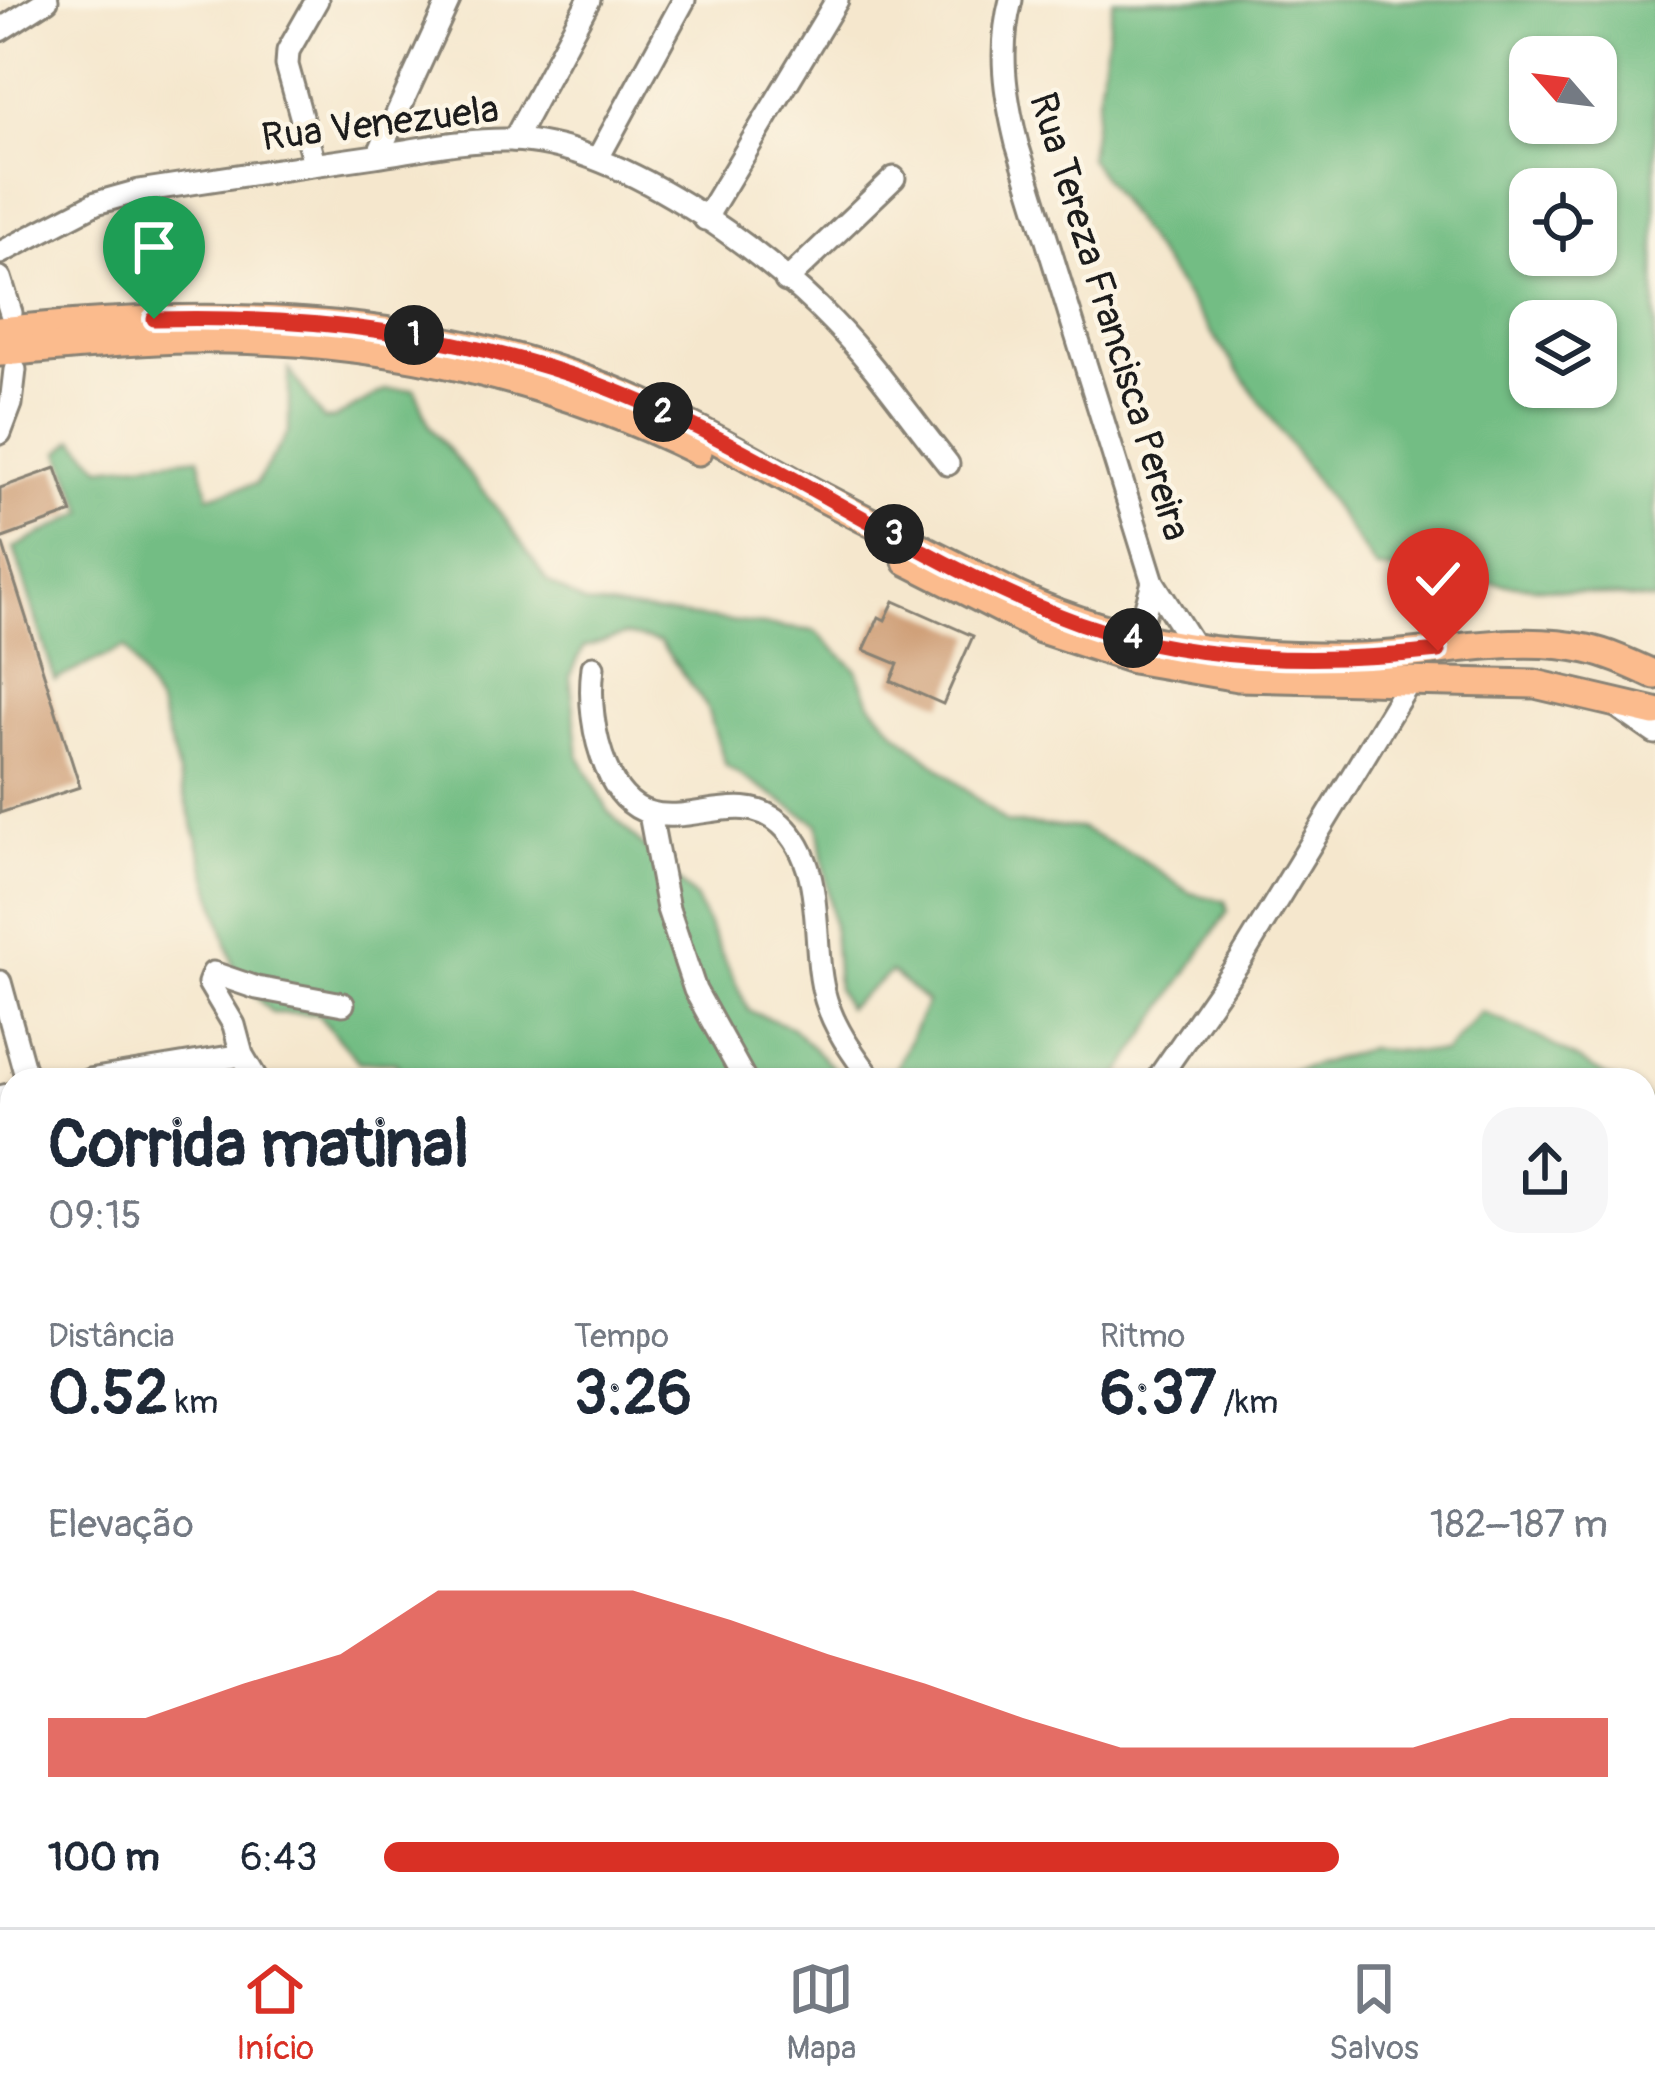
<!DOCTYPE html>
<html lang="pt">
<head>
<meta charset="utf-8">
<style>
  body { margin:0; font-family:Pangolin,sans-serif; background:#f6f6f7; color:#1f2937; height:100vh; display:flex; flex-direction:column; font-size:45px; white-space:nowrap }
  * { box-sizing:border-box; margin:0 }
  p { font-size:39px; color:#747a83 }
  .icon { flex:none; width:66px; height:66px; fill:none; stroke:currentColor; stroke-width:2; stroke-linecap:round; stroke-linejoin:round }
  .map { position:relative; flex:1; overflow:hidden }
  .sheet { position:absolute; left:0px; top:1068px; width:1656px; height:861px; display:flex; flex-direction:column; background:#fff; border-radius:36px 36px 0 0; box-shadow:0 3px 9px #0004 }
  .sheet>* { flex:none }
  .needle { width:78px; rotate:298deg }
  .fabs { position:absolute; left:1509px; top:36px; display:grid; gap:24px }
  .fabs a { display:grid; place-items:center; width:108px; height:108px; border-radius:24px; background:#fff; box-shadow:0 3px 9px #0004; font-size:60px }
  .pin { position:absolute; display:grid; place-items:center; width:102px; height:102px; color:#fff; margin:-123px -51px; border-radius:50% 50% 50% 0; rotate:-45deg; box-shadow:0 0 12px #0007 }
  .pin .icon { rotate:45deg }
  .km { position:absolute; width:60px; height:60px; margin:-30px; border-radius:50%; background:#222; color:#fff; font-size:33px; line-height:60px; text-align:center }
  .round { display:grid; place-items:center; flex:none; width:126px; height:126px; border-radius:36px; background:#f6f6f7 }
  .summary { display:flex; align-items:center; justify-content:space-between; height:204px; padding:0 48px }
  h1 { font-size:66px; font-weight:700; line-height:90px }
  .metrics { display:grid; grid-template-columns:repeat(3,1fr); gap:18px; height:204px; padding:12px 48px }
  .metrics div { display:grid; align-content:center }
  .metrics b { font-size:60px; font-weight:700 }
  .metrics small { font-size:33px; font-weight:400 }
  .metrics p { font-size:33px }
  .chart { height:336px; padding:24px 48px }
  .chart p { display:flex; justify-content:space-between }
  .chart svg { width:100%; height:216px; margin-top:12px; fill:#d93025; opacity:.7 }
  ul { padding:0 48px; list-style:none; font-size:39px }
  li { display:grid; grid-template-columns:192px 144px 1fr; align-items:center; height:90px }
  li i { height:30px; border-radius:15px; background:#d93025 }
  .tab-bar { display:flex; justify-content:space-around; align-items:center; height:168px; border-top:3px solid #e0e1e3; background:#fff; font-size:33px; color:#747a83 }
  .tab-bar a { display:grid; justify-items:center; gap:6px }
  .tab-bar .on { color:#d93025 }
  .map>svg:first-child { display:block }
  .forest { fill:#73bd84; stroke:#486c50; stroke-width:3; fill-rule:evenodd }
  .building { fill:#d0a17a }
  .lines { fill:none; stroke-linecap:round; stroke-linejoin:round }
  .minor-casing { stroke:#888274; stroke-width:27 }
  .major-casing { stroke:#888274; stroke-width:33 }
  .path { stroke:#888274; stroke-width:3; stroke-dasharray:3 9; stroke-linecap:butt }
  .minor { stroke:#fff; stroke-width:21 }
  .major { stroke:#fbbb8d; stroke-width:27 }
  .route-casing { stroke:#fff; stroke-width:24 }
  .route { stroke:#d93025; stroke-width:15 }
  .labels { text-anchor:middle; stroke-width:9; stroke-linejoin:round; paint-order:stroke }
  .street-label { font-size:39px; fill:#1c1c1c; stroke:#fcf5e5 }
</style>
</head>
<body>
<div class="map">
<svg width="1655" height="1927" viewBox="0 0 1655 1927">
  <rect width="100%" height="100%" fill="#fcf5e5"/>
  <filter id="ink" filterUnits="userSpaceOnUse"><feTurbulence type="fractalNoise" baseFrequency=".00833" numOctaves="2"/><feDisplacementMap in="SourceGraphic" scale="24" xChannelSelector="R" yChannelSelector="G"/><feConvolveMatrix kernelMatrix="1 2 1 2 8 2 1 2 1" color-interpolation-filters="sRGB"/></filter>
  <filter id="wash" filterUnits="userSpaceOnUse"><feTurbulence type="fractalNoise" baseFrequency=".004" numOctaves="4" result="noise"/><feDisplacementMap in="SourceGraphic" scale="48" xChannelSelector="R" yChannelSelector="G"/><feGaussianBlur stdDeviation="2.7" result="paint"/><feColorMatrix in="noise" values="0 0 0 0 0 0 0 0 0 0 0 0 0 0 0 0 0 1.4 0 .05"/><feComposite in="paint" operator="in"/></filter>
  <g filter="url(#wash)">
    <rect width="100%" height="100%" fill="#f5e7cd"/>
    <g class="forest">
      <path d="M1113,0H1655V601L1377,569L1089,158ZM1530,57H1596V123H1530ZM1530,189H1596V255H1530ZM1530,321H1596V387H1530Z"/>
      <path d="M289,369L324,420L334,419L385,390L415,389L430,427L506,520L547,581L585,604L815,631L857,670L870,702L897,733L1006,823L1079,828L1140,858L1190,893L1225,901L1228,911L1116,1080H904L896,1069L927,1002L891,972L847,1008L837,989L833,924L818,824L726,766L706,706L660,642L625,635L584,647L570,676L579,756L609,812L695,898L749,1011L791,1027L846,1080H402L396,1062H359L317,1014L272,1013L237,978L160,709L125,647L55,680L14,548L85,512L60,452L75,439L101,467L199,457L209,496L256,484L289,431Z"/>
      <path d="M1482,1012L1540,1038L1613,1080H1261L1368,1049L1444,1053Z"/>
      <path d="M1644,1098L1655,1104V1542L1644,1547Z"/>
      <path d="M0,1390L12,1403V1656L0,1659Z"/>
      <path d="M1644,1629H1655V1927H1426L1432,1917H1644Z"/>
      <path d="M54,1917H220L225,1927H55Z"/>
      <path d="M244,1917H1117L1085,1927H251Z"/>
    </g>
    <g id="blocks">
      <g class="building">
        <path d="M56,468L72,513L0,539V488Z"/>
        <path d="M0,545H3L80,787L0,813Z"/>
        <path d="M894,601L973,636L943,704L891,681L898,664L864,650L879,617L885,620Z"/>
      </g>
    </g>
  </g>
  <g filter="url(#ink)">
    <use href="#blocks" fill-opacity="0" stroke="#888274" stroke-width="3"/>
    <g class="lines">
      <g class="minor-casing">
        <g id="minor">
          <path d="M1011,0C998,50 1005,95 1017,144L1153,582L1197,651"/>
          <path d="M0,30L47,0"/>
          <path d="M514,140L589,0"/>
          <path d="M378,155L449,0"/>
          <path d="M598,158L684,0"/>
          <path d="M314,163L287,65L288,51L317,0"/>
          <path d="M705,219L837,0"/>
          <path d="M0,253L96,203L139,191C218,179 296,167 375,156C421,149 465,139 511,140C617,143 761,247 833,322C875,365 910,417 948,464"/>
          <path d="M0,278L11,313"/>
          <path d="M786,281L894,178"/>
          <path d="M0,433L11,404L15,370"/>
          <path d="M1137,639L1153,582"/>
          <path d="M593,667C589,699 593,736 606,767C647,865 728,775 781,824C829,868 809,945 826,1000C835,1030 854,1055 872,1080"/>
          <path d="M1615,705L1655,733"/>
          <path d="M650,814L668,909L695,990L745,1080"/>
          <path d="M0,982L27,1080"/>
          <path d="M89,1080L242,1055"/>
          <path d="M257,1080L242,1055L234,1025L209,983L213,973L257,988L343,1004"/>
          <path d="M1157,1080L1241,959L1410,681"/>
          <path d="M0,1097L12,1094"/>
          <path d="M1644,1583L1655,1577"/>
          <path d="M1377,1927L1385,1917"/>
        </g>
      </g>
      <g class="major-casing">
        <g id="major">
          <path d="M0,331C203,309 410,312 604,387C681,417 751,459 824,498C889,532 954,565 1019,597C1129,647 1239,659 1359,657C1434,655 1511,633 1587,649C1610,654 1633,665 1655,675"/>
          <path d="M0,352C76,346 153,337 229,339C391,342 553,379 698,451"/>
          <path d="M907,561L1041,629L1133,659L1238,677L1535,684L1655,712"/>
        </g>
      </g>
      <path class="path" d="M1173,1927C1197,1917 1215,1924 1239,1924C1269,1924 1296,1914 1324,1927"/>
      <use href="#minor" class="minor"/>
      <use href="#major" class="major"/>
    </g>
  </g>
  <g class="lines" filter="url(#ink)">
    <g class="route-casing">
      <path id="route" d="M154,319C306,315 457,332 600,385C767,448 912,562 1079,623C1192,663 1321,664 1438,651"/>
    </g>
    <use href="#route" class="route"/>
  </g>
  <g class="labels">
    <g class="street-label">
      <text transform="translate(380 122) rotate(-7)" y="14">Rua Venezuela</text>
      <text transform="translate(1111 316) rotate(73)" y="14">Rua Tereza Francisca Pereira</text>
    </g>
  </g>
</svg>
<div class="fabs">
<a><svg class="needle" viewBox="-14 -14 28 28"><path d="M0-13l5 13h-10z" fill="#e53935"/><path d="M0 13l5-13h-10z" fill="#747a83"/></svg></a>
<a><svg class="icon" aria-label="locate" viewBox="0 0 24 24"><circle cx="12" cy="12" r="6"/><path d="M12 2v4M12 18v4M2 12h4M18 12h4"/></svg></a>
<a><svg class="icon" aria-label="layers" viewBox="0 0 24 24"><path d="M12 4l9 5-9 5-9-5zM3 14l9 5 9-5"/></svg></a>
</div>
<div class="pin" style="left:154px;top:319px;background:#1e9e55"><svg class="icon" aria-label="arrive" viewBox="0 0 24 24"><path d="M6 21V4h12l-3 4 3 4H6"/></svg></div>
<div class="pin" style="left:1438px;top:651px;background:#d93025"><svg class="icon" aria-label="check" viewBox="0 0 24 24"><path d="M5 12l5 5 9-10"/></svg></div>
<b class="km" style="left:414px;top:335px">1</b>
<b class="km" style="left:663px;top:412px">2</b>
<b class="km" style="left:894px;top:534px">3</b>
<b class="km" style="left:1133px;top:638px">4</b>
<section class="sheet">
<div class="summary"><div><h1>Corrida matinal</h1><p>09:15</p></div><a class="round"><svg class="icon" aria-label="share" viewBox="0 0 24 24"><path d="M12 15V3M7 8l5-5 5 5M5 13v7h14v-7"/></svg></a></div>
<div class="metrics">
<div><p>Distância</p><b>0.52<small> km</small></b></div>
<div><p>Tempo</p><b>3:26</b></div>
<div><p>Ritmo</p><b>6:37<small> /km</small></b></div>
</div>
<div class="chart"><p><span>Elevação</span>182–187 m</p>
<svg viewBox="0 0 160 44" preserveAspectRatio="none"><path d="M0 44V32L10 32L20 25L30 19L40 6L50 6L60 6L70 12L80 19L90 25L100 32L110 38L120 38L130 38L140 38L150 32L160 32V44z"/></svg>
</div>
<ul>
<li><b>100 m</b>6:43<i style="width:78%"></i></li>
</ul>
</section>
</div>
<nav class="tab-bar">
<a class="on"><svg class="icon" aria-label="home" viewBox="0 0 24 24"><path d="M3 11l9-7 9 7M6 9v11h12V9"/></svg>Início</a>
<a><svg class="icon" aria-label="map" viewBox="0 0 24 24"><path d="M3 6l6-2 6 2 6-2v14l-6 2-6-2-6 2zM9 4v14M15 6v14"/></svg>Mapa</a>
<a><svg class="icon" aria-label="saved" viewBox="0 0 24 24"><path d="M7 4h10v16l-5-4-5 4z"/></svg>Salvos</a>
</nav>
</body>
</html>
